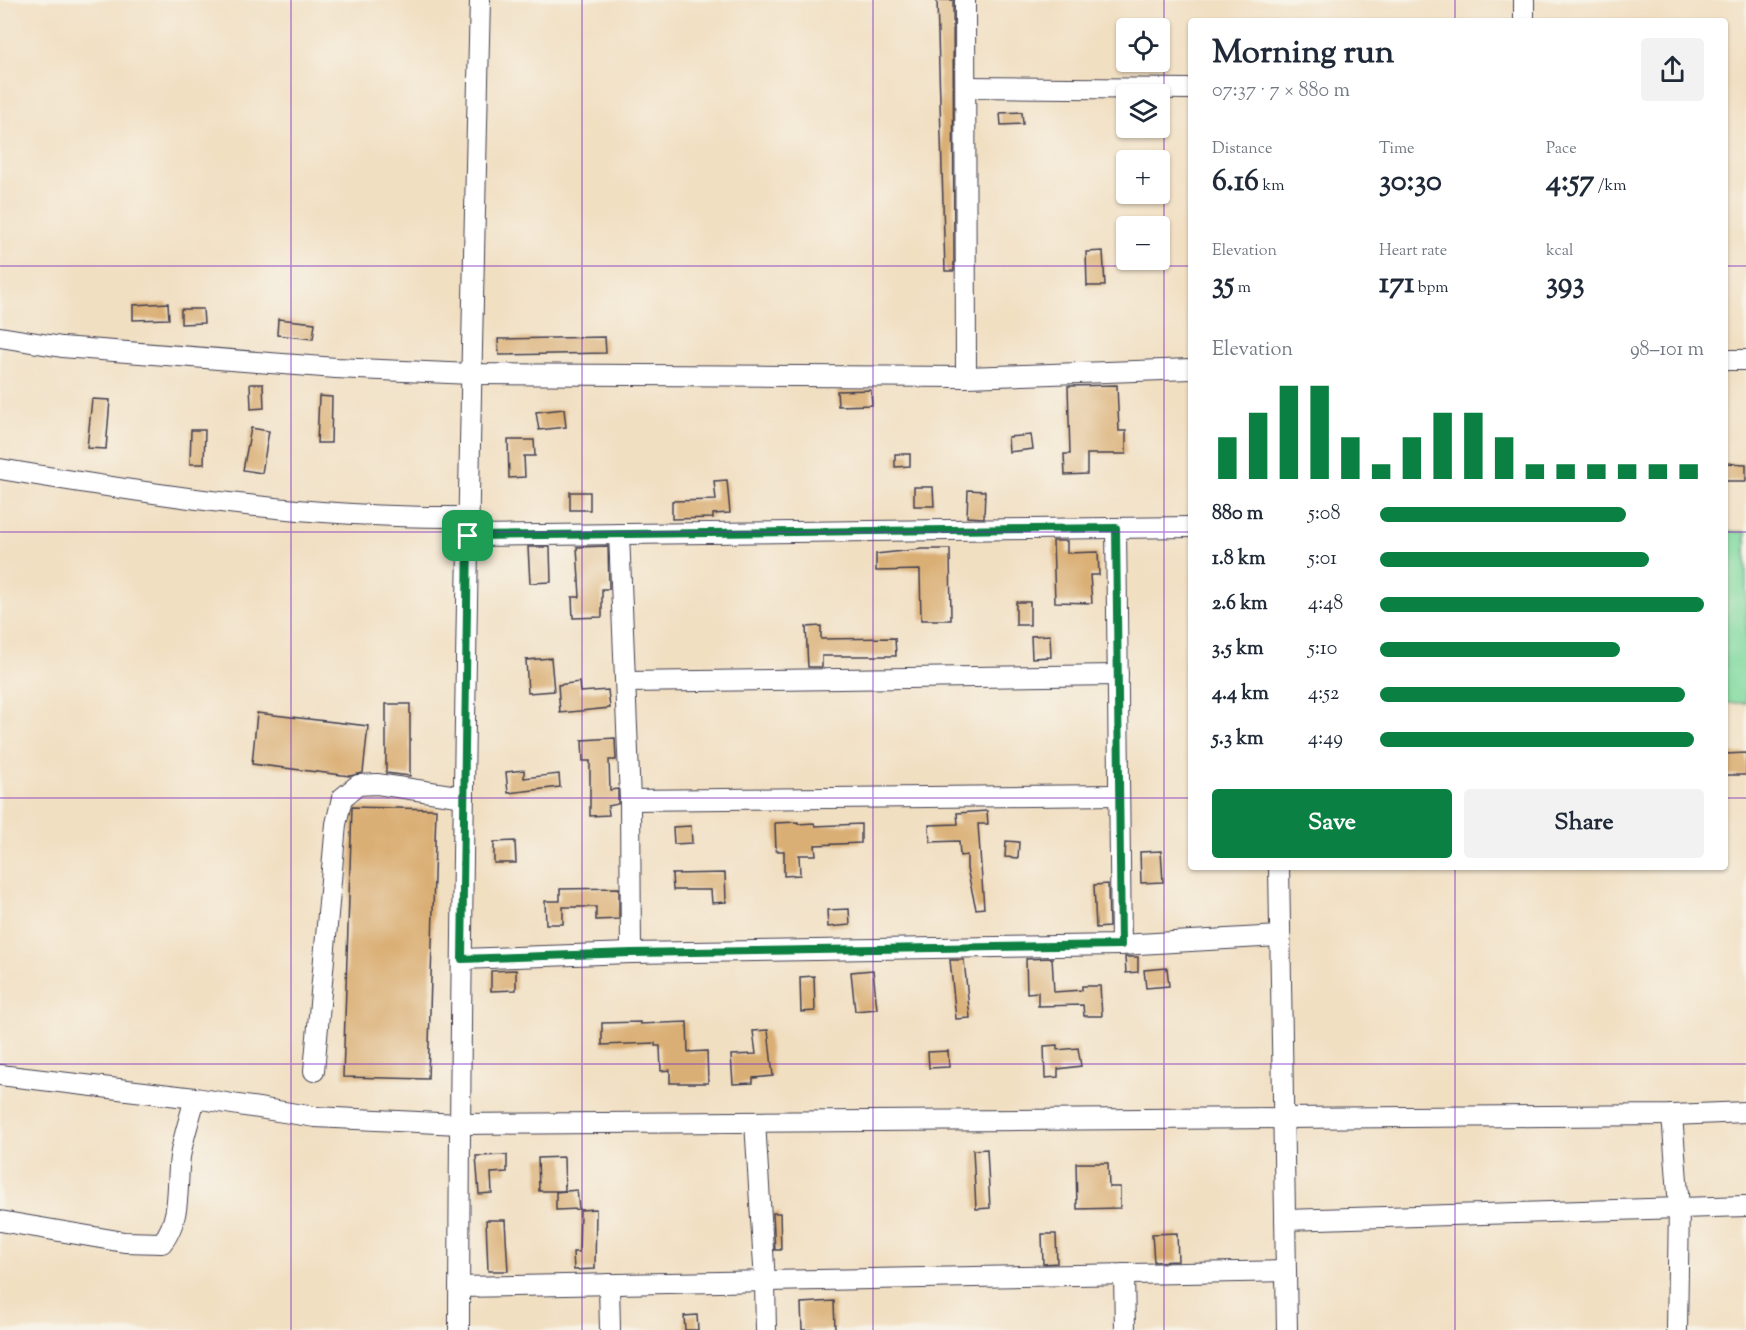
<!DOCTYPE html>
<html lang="en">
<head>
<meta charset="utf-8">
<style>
  body { margin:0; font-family:"Sorts Mill Goudy",serif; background:#f2f2f3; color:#1f2937; height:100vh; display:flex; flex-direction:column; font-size:22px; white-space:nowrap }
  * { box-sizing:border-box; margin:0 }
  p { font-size:20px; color:#747a83 }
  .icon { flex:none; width:33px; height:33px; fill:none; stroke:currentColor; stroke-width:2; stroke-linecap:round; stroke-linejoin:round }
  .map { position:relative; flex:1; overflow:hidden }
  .drawer { position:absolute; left:1188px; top:18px; width:540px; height:852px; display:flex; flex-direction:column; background:#fff; border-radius:6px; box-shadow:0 2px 4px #0004 }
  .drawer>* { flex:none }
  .fabs { position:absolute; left:1116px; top:18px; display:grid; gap:12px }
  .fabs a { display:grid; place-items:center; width:54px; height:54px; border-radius:6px; background:#fff; box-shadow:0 2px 4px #0004; font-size:30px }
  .pin { position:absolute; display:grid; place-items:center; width:51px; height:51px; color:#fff; margin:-26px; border-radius:12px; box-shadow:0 3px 9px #0006 }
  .round { display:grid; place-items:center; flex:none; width:63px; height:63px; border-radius:6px; background:#f2f2f3 }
  .head { display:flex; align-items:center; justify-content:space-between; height:102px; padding:0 24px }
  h1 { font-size:33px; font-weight:700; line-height:45px }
  .figures { display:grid; grid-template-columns:repeat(3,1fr); gap:9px; height:102px; padding:6px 24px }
  .figures div { display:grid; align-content:center }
  .figures b { font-size:30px; font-weight:700 }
  .figures small { font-size:16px; font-weight:400 }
  .figures p { font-size:16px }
  .chart { height:168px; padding:12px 24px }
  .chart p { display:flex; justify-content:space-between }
  .chart svg { width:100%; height:108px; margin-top:6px; stroke:#0b8043; stroke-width:6 }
  .cta { display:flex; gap:12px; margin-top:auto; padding:12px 24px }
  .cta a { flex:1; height:69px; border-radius:6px; background:#0b8043; color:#fff; font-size:24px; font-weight:700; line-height:69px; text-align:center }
  .cta a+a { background:#f2f2f3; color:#1f2937 }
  ul { padding:0 24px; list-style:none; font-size:20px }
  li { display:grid; grid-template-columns:96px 72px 1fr; align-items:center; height:45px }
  li i { height:15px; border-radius:8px; background:#0b8043 }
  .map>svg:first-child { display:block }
  .green { fill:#80d99f; stroke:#517e6d; stroke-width:1.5 }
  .building { fill:#daaf74 }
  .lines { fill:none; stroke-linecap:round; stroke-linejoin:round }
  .street-casing { stroke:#413e4f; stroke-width:22 }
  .street { stroke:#fff; stroke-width:20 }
  .route-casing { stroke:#fff; stroke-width:12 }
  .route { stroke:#0b8043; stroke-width:8 }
  .grid { fill:none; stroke:#7b2cbf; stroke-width:1.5; stroke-opacity:0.55 }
</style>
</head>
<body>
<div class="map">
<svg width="1746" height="1330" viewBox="0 0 1746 1330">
  <rect width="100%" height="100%" fill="#f7f3e8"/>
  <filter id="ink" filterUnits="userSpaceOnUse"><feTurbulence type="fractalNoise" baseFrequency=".0167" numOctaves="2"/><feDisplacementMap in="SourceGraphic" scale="12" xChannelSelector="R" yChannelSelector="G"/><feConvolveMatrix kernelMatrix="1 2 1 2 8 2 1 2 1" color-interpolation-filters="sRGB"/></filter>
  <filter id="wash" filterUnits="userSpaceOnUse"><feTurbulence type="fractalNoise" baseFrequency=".008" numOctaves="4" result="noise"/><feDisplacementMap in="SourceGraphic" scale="24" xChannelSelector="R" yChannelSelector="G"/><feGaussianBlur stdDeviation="1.35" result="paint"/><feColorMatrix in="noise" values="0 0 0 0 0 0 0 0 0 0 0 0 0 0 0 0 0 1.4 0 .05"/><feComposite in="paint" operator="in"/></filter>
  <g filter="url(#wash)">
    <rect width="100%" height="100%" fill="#f1dfc2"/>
    <path class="green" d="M1725,531L1746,532V703H1725Z"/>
    <g id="blocks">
      <g class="building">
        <path d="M937,0H953L954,271H945Z"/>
        <path d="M1022,112L1023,124L1001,125L1000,113Z"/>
        <path d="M1103,251L1105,286H1087L1086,252Z"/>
        <path d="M168,303L169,319L133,320V305Z"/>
        <path d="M181,309H203L204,323L181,324Z"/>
        <path d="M278,319L315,323L313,339L277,335Z"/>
        <path d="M605,337L606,353L499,355L498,339Z"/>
        <path d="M250,384H263L264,408L251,409Z"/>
        <path d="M1117,385L1119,431H1126V454H1087V474L1065,475L1064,454H1070L1068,386Z"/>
        <path d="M871,390L872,405L838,406L837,391Z"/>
        <path d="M319,396L332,397L331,443H317Z"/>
        <path d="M92,399L110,400L106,449L87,448Z"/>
        <path d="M564,409L566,427L539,430L536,412Z"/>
        <path d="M251,428L269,431L262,473L243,470Z"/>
        <path d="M191,430H205L204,464H190Z"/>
        <path d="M1031,435L1033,449L1009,452L1008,437Z"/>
        <path d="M508,440H534L535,456H524L525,477L509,478Z"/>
        <path d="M895,454H910V466L895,467Z"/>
        <path d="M1725,463L1746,464V481H1725Z"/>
        <path d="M727,480L730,513L713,514V518L672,519V501L716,500L714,481Z"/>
        <path d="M914,487H933L934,506H914Z"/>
        <path d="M968,490L985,491L984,518L967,517Z"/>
        <rect x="570" y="492" width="20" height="18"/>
        <path d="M1053,541H1067V553L1098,552L1099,575H1090L1092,603L1055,602Z"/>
        <path d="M608,546L609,589H602V617L573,618L572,597H580L577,547Z"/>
        <path d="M528,547H550L551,582L530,583Z"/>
        <path d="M922,549H950L951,620H921L920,570L876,571V554Z"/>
        <rect x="1016" y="602" width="14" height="23"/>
        <path d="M821,626V639L895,638L896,656H822V667H808L806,627Z"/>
        <path d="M1050,635L1051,657L1032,658L1031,636Z"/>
        <path d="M551,658L554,691L528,693L526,660Z"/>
        <path d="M579,682L580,692L608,690L610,708L560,713L558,685Z"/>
        <path d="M386,704H410V776L386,773Z"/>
        <path d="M257,713L368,726L363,773L350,776L252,764Z"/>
        <path d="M615,738L616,760H609L610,790L618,789V804L608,806L609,815L590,816V761H583L582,740Z"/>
        <path d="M1746,753V775H1725V754Z"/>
        <path d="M524,770V778L559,774L560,787L508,793L506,772Z"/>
        <path d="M352,807L436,809L428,1079L343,1077Z"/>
        <path d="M987,811L988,824H978L984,908L976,909L967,869V855L960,856L959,841L930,842L929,825L958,824L957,813Z"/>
        <path d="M798,822V824L814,823L815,826L861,824V843L815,845L816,855H799L800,875L784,876V851H776L775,823Z"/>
        <path d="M691,826L692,843L674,844L673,827Z"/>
        <path d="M515,841L516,863H494V842Z"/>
        <path d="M1006,841L1019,842L1018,858L1005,857Z"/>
        <path d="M1161,851L1163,882L1141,883L1140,852Z"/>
        <path d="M725,873L726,902L712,903L711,890H673L672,874Z"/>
        <path d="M1108,884L1109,927L1096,928L1094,885Z"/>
        <path d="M619,888V919L596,920V907H563V924H546L545,901H560V889Z"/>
        <path d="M849,909L850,925L828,927L827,910Z"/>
        <path d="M1125,957H1138V972L1126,973Z"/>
        <path d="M1052,958L1054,992L1082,990V986H1100L1102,1016H1084L1083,1005L1038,1006V992L1027,993L1026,959Z"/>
        <path d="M950,960H964L970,1018L956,1019Z"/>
        <path d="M1167,968L1169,986L1146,988L1144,970Z"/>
        <path d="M516,970V990L491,991V971Z"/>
        <path d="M873,970L877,1009L855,1011L851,972Z"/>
        <path d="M814,976L815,1011L801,1012L800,977Z"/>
        <path d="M640,1022V1024L687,1022L688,1052L707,1051L708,1083H670V1070L661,1071L660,1046H655V1043L602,1045V1023Z"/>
        <path d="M768,1030L773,1076L753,1078V1083L733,1084L731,1055L756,1054L753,1031Z"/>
        <path d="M1057,1045V1050L1078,1048L1081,1066L1058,1069V1077L1045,1078L1044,1046Z"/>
        <path d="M948,1051L949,1067L929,1068L928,1052Z"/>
        <path d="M987,1149L990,1208L976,1209L973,1150Z"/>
        <path d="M507,1155V1172L491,1173L492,1193L479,1194L476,1156Z"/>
        <path d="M564,1157L565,1191H539L538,1158Z"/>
        <path d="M1076,1163H1108L1109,1187H1120V1208L1077,1209Z"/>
        <path d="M577,1190L579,1209L556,1210V1192Z"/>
        <path d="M596,1209L595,1269L574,1270L573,1252H579L580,1210Z"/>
        <path d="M773,1213H780L781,1250H775Z"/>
        <path d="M486,1220H505L508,1271H488Z"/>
        <path d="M1177,1233L1178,1261L1154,1262L1152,1234Z"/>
        <path d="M1042,1234H1056L1057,1263L1043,1264Z"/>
        <path d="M834,1301L835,1330H802L801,1303Z"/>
        <path d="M697,1315L698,1330H685L684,1316Z"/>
      </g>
    </g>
  </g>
  <g filter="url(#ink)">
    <use href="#blocks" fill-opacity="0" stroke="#413e4f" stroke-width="1.5"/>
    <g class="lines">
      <g class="street-casing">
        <g id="street">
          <path d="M965,0L966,377"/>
          <path d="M1524,0V21"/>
          <path d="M966,87L1191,89"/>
          <path d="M0,337L62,347L336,368L471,374L966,377L1191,369"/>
          <path d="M1725,360H1746"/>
          <path d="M0,469C155,495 311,519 468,517"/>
          <path d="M1116,528L1121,945"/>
          <path d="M619,534L630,800L631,953"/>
          <path d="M468,536L1191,527"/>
          <path d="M626,682L1118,675"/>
          <path d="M630,800L1119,795"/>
          <path d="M1279,867L1287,1330"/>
          <path d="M462,959L631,953L1121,945L1280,936"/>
          <path d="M314,1071L336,824L342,798L358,785L377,784L464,797"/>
          <path d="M0,1075L195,1098L315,1117L459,1124L1283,1118L1672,1115L1746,1112"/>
          <path d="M1672,1115L1679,1207L1677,1330"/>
          <path d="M755,1122L765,1282L766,1330"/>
          <path d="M1285,1220L1746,1206"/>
          <path d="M0,1221L124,1242L162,1243C182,1218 176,1187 180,1157C183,1138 190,1118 195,1098"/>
          <path d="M1124,1274L1125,1330"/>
          <path d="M609,1284L610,1330"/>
          <path d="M459,1287L1286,1271"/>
          <path d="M459,1330C460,887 469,443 480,0"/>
        </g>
      </g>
      <use href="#street" class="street"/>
    </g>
  </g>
  <g class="lines" filter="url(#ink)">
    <g class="route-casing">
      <path id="route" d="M1116,528L1121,945L631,953L462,959L468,536Z"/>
    </g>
    <use href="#route" class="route"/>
  </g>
  <path class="grid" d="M291,0V1330M582,0V1330M873,0V1330M1164,0V1330M1455,0V21M0,266H1191M1725,266H1746M0,532H1191M1725,532H1746M0,798H1191M1725,798H1746M1455,867V1330M0,1064H1746"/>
</svg>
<div class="fabs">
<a><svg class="icon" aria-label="locate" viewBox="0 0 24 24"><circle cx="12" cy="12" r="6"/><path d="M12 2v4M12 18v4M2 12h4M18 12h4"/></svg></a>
<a><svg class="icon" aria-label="layers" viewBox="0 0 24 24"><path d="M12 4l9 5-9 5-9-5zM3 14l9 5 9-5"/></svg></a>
<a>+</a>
<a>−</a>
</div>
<div class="pin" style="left:468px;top:536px;background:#1e9e55"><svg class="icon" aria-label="arrive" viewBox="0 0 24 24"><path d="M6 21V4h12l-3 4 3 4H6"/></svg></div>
<section class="drawer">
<div class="head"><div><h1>Morning run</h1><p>07:37 · 7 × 880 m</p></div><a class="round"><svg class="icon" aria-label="share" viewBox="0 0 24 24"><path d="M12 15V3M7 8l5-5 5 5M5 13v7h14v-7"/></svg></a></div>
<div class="figures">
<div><p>Distance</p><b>6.16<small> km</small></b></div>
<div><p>Time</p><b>30:30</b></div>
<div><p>Pace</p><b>4:57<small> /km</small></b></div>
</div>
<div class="figures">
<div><p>Elevation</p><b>35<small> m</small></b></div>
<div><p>Heart rate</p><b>171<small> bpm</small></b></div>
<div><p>kcal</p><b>393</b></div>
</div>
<div class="chart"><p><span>Elevation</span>98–101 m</p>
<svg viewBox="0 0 160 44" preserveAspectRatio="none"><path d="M5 44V27M15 44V17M25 44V6M35 44V6M45 44V27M55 44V38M65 44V27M75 44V17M85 44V17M95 44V27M105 44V38M115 44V38M125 44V38M135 44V38M145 44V38M155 44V38"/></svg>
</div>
<ul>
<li><b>880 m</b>5:08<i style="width:76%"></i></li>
<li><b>1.8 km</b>5:01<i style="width:83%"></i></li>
<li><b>2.6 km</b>4:48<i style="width:100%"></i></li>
<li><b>3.5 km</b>5:10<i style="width:74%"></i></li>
<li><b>4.4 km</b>4:52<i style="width:94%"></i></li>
<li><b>5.3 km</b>4:49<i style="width:97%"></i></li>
</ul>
<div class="cta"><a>Save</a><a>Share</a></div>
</section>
</div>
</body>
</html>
